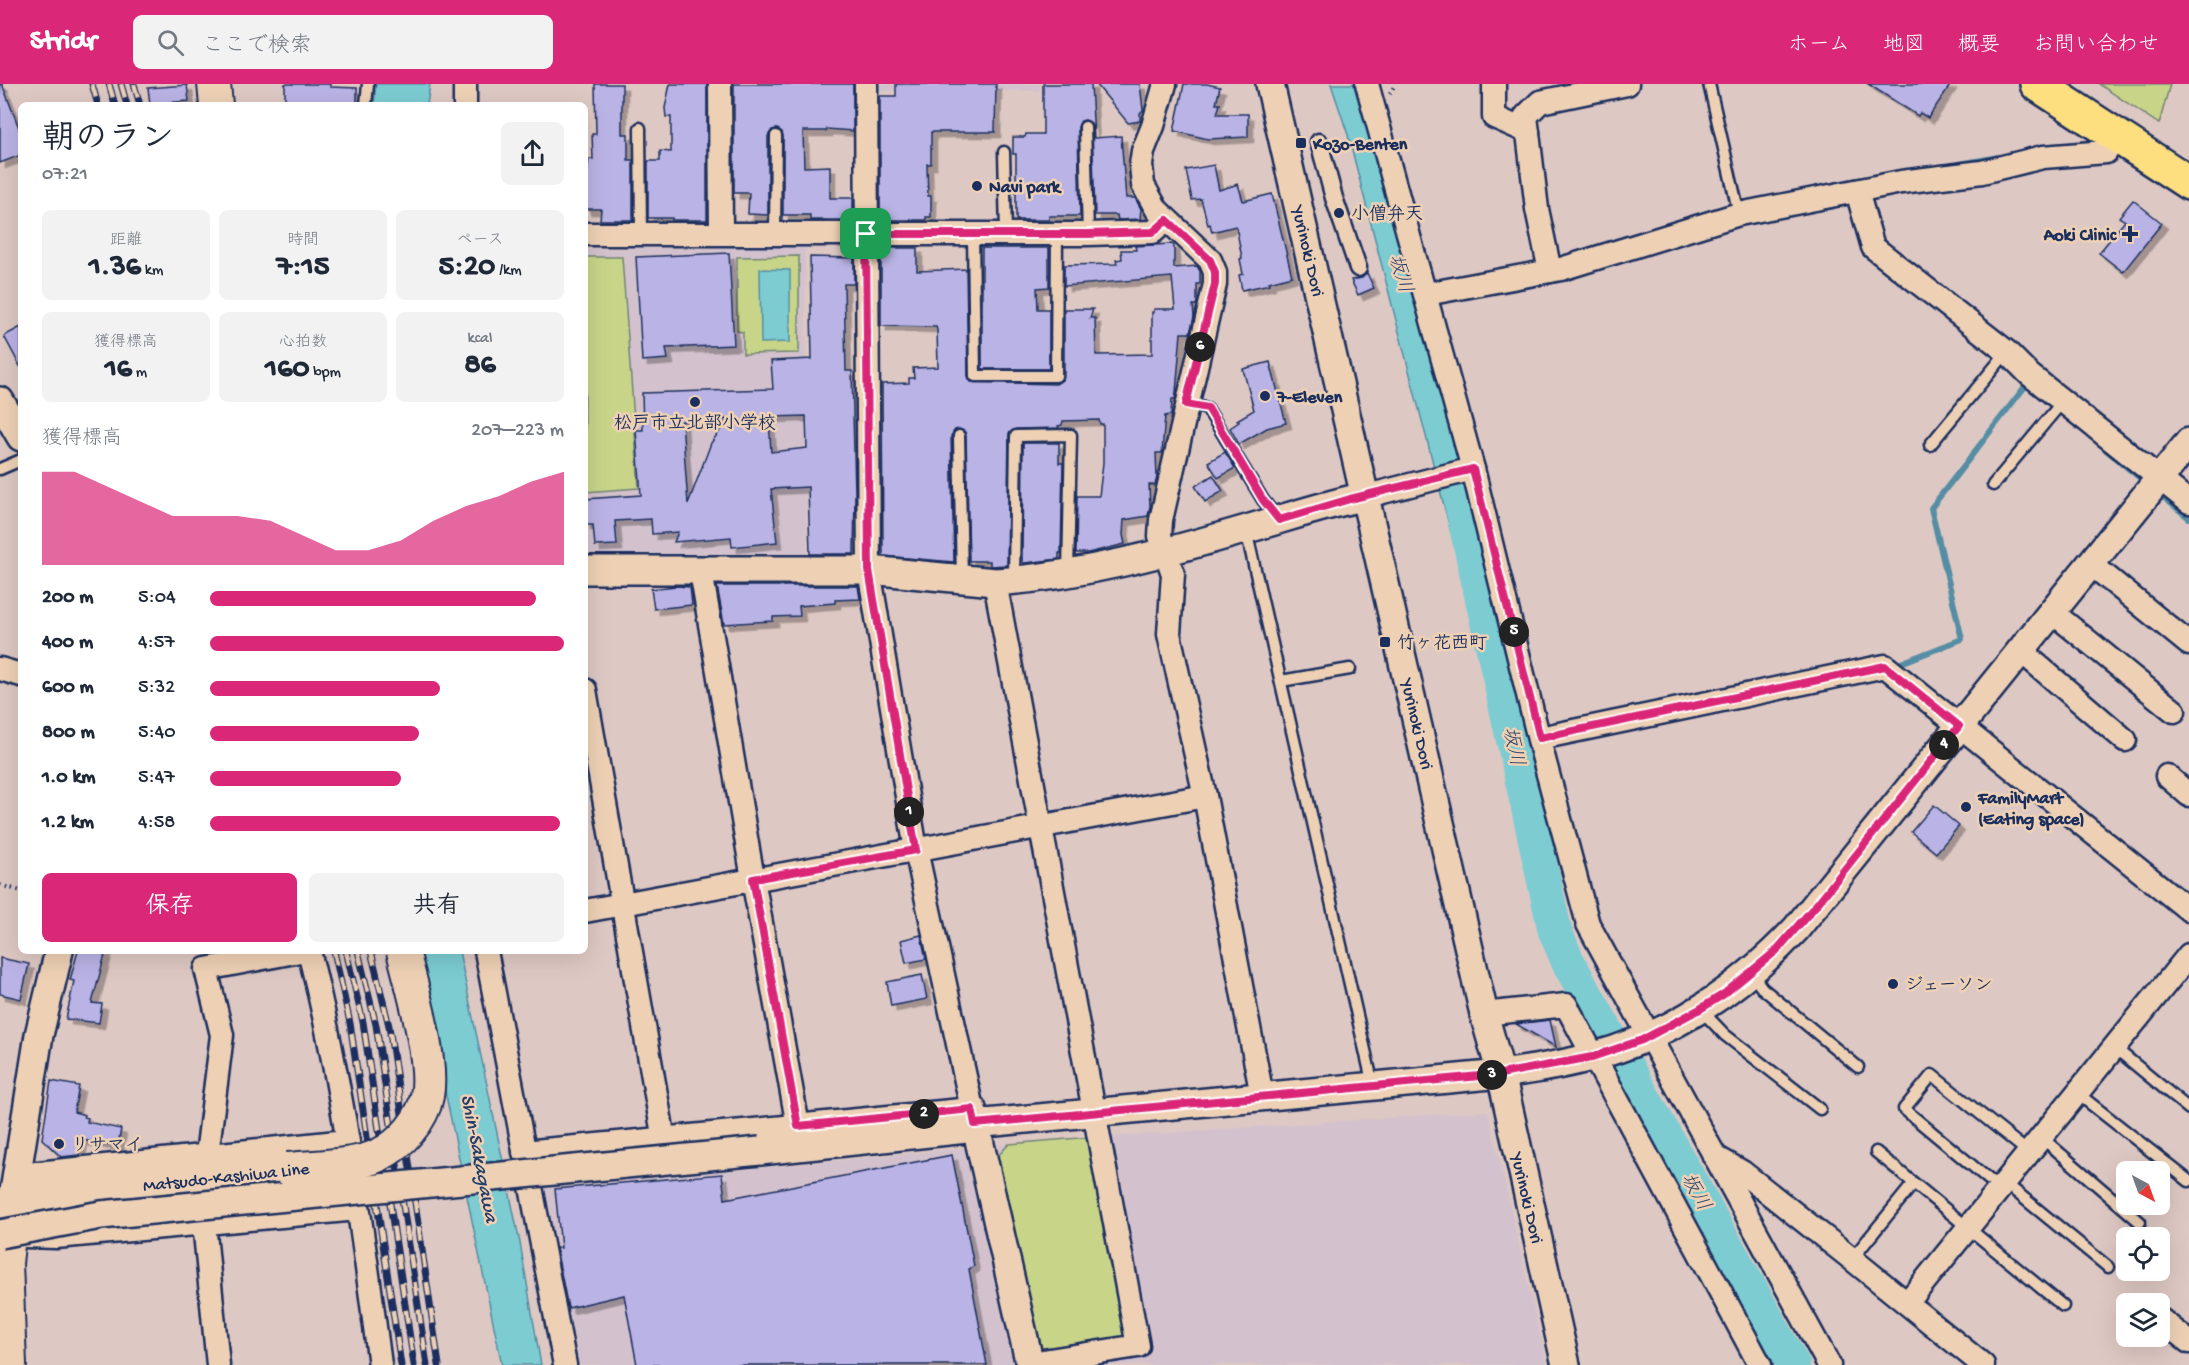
<!DOCTYPE html>
<html lang="ja">
<head>
<meta charset="utf-8">
<style>
  body { margin:0; font-family:"Gochi Hand","Klee One",sans-serif; background:#f2f2f3; color:#1f2937; height:100vh; display:flex; flex-direction:column; font-size:22px; white-space:nowrap }
  * { box-sizing:border-box; margin:0 }
  p { font-size:20px; color:#747a83 }
  .icon { flex:none; width:33px; height:33px; fill:none; stroke:currentColor; stroke-width:2; stroke-linecap:round; stroke-linejoin:round }
  .map { position:relative; flex:1; overflow:hidden }
  .sheet { position:absolute; left:18px; top:18px; width:570px; height:852px; display:flex; flex-direction:column; background:#fff; border-radius:9px; box-shadow:0 6px 24px #0002 }
  .sheet>* { flex:none }
  .needle { width:39px; rotate:139deg }
  .controls { position:absolute; left:2116px; top:1077px; display:grid; gap:12px }
  .controls a { display:grid; place-items:center; width:54px; height:54px; border-radius:9px; background:#fff; box-shadow:0 6px 24px #0002; font-size:30px }
  .pin { position:absolute; display:grid; place-items:center; width:51px; height:51px; color:#fff; margin:-26px; border-radius:12px; box-shadow:0 3px 9px #0006 }
  .km { position:absolute; width:30px; height:30px; margin:-15px; border-radius:50%; background:#222; color:#fff; font-size:16px; line-height:30px; text-align:center }
  .round { display:grid; place-items:center; flex:none; width:63px; height:63px; border-radius:9px; background:#f2f2f3 }
  .headline { display:flex; align-items:center; justify-content:space-between; height:102px; padding:0 24px }
  h1 { font-size:33px; font-weight:800; line-height:45px }
  .figures { display:grid; grid-template-columns:repeat(3,1fr); gap:9px; height:102px; padding:6px 24px }
  .figures div { display:grid; align-content:center; border-radius:9px; background:#f2f2f3; text-align:center }
  .figures b { font-size:30px; font-weight:800 }
  .figures small { font-size:16px; font-weight:400 }
  .figures p { font-size:16px }
  .chart { height:168px; padding:12px 24px }
  .chart p { display:flex; justify-content:space-between }
  .chart svg { width:100%; height:108px; margin-top:6px; fill:#db2777; opacity:.7 }
  .button { display:flex; gap:12px; margin-top:auto; padding:12px 24px }
  .button a { flex:1; height:69px; border-radius:9px; background:#db2777; color:#fff; font-size:24px; font-weight:800; line-height:69px; text-align:center }
  .button a+a { background:#f2f2f3; color:#1f2937 }
  ul { padding:0 24px; list-style:none; font-size:20px }
  li { display:grid; grid-template-columns:96px 72px 1fr; align-items:center; height:45px }
  li i { height:15px; border-radius:8px; background:#db2777 }
  header { display:flex; align-items:center; gap:36px; box-sizing:border-box; height:84px; padding:0 30px; background:#db2777; color:#fff }
  header strong { font-size:28px }
  nav { display:flex; gap:33px; margin-inline-start:auto; font-size:21px }
  .search { width:420px; height:54px; background:#f2f2f3; display:flex; align-items:center; gap:15px; box-sizing:border-box; padding:0 21px; border-radius:9px; color:#747a83; font-size:22px }
  .map>svg:first-child { display:block }
  .built { fill:#d3c2cd }
  .green { fill:#c8d589; stroke:#728274; stroke-width:1.5 }
  .water { fill:#7bccd2; stroke:#558da4; stroke-width:1.5 }
  .lines { fill:none; stroke-linecap:round; stroke-linejoin:round }
  .stream { stroke:#558da4; stroke-width:6 }
  .river { stroke:#7bccd2; stroke-width:34 }
  .building { fill:#bab3e5; stroke:#1b2f5e; stroke-width:1.5; fill-rule:evenodd; filter:url(#shadow) }
  .service-casing { stroke:#1b2f5e; stroke-width:15 }
  .pedestrian-casing { stroke:#1b2f5e; stroke-width:21 }
  .minor-casing { stroke:#1b2f5e; stroke-width:27 }
  .tertiary-casing { stroke:#1b2f5e; stroke-width:32 }
  .secondary-casing { stroke:#1b2f5e; stroke-width:36 }
  .primary-casing { stroke:#1b2f5e; stroke-width:38 }
  .path { stroke:#1b2f5e; stroke-width:4; stroke-dasharray:1.5 4.5; stroke-linecap:butt }
  .service { stroke:#eed1b5; stroke-width:10 }
  .pedestrian { stroke:#eed1b5; stroke-width:16 }
  .minor { stroke:#eed1b5; stroke-width:22 }
  .tertiary { stroke:#eed1b5; stroke-width:27 }
  .secondary { stroke:#eed1b5; stroke-width:32 }
  .primary { stroke:#fddf80; stroke-width:33 }
  .rail-casing { stroke:#1b2f5e; stroke-width:7 }
  .rail { stroke:#eed1b5; stroke-width:4.5; stroke-dasharray:14; stroke-linecap:butt }
  .tertiary-bridge-casing { stroke:#1b2f5e; stroke-width:32; stroke-linecap:butt }
  .secondary-bridge-casing { stroke:#1b2f5e; stroke-width:36; stroke-linecap:butt }
  .tertiary-bridge { stroke:#eed1b5; stroke-width:27 }
  .secondary-bridge { stroke:#eed1b5; stroke-width:32 }
  .route-casing { stroke:#fff; stroke-width:12 }
  .route { stroke:#db2777; stroke-width:8 }
  .poi-dot { fill:#1b2f5e; stroke:#eed1b5; stroke-width:2 }
  .labels { text-anchor:middle; stroke-width:5; stroke-linejoin:round; paint-order:stroke }
  .poi-label { font-size:18px; font-weight:bold; fill:#1b2f5e; stroke:#eed1b5; text-anchor:start }
  .street-label { font-size:18px; fill:#1b2f5e; stroke:#eed1b5 }
  .water-label { font-size:20px; font-style:italic; fill:#253f6a; stroke:#eed1b5 }
</style>
</head>
<body>
<header>
<strong>Stridr</strong>
<div class="search"><svg class="icon" aria-label="search" viewBox="0 0 24 24"><circle cx="10" cy="10" r="6"/><path d="M15 15l6 6"/></svg>ここで検索</div>
<nav><a>ホーム</a><a>地図</a><a>概要</a><a>お問い合わせ</a></nav>
</header>
<div class="map">
<svg width="2189" height="1281" viewBox="0 0 2189 1281">
  <defs>
    <filter id="shadow"><feDropShadow dx="5.5" dy="5.5" stdDeviation="0" flood-color="#0004"/></filter>
  </defs>
  <rect width="100%" height="100%" fill="#dec8c3"/>
  <filter id="ink" filterUnits="userSpaceOnUse"><feTurbulence type="fractalNoise" baseFrequency=".0167" numOctaves="2"/><feDisplacementMap in="SourceGraphic" scale="12" xChannelSelector="R" yChannelSelector="G"/><feConvolveMatrix kernelMatrix="1 2 1 2 8 2 1 2 1" color-interpolation-filters="sRGB"/></filter>
  <g filter="url(#ink)">
    <g class="built">
      <rect x="876" y="0" width="164" height="7"/>
      <path d="M805,162L807,471L585,472V165Z"/>
      <path d="M1488,1027L1547,1281H571L538,1105L1019,1059Z"/>
    </g>
    <g class="green">
      <path d="M2099,0H2170L2159,40Z"/>
      <path d="M799,172V269L743,270V248L737,247V173Z"/>
      <path d="M585,173H622L639,404L585,408Z"/>
      <path d="M1091,1053L1131,1249L1121,1257L1041,1266L996,1074L1009,1060Z"/>
    </g>
    <g class="water">
      <path d="M376,0H430L427,21H374Z"/>
      <path d="M1331,0H1358L1487,461L1456,468L1348,51Z"/>
      <path d="M760,185L790,186V258L761,259Z"/>
      <path d="M416,867H459L520,1159L541,1281H502Z"/>
    </g>
    <g class="lines">
      <g class="stream">
        <path d="M1959,80L1999,73"/>
        <path d="M2106,366L2147,400"/>
        <path d="M2157,408L2189,434"/>
        <path d="M1901,579L1962,555L1931,424L2027,300L2030,302"/>
      </g>
      <path class="river" d="M1461,419L1555,847L1568,878L1793,1281"/>
    </g>
    <g class="building">
      <path d="M0,0H2L21,49V71L0,79Z"/>
      <path d="M285,0H330V3L357,4V21H285Z"/>
      <path d="M595,0H622V50H628V76H633V136H600L601,125H585V88H587L589,75H593L592,50H596Z"/>
      <path d="M670,0H707V136H672V134H648V77H660V67L671,68V33H666L665,24Z"/>
      <path d="M734,0H853V47L827,45V47H803L804,83L830,82V114H853V136H810V131H783V52L782,48L777,45L772,46L768,52V131L748,130L749,109H734Z"/>
      <path d="M896,0H996L995,48H931V80H927L928,112H931V133H926V136H880V12H896Z"/>
      <path d="M1043,0H1091L1094,54L1121,52L1126,114H1135L1141,125L1140,135L1118,136L1117,131H1095L1092,43L1091,39L1085,36L1081,37L1078,43L1080,132H1049V136H1016V70H1013V53H1025L1026,50H1043Z"/>
      <path d="M1096,0H1140L1143,26L1140,29V37L1128,39Z"/>
      <path d="M1184,0H1207L1220,3L1216,20H1220L1217,30H1248V53L1208,55L1174,47Z"/>
      <path d="M1868,0H1951L1928,34L1920,29L1918,32Z"/>
      <path d="M187,1L189,17L150,20L148,4Z"/>
      <path d="M1214,81L1219,106L1238,100L1243,117L1272,110L1292,192L1269,198L1270,200L1242,206L1239,191L1243,190L1240,175L1242,174L1236,142L1212,148L1210,140L1208,141L1201,115L1192,116L1186,86Z"/>
      <path d="M2133,116L2162,139L2123,188L2099,169L2125,137L2119,133Z"/>
      <path d="M1172,160L1174,162V184L1197,182L1200,187V200H1197V218L1196,221H1193L1194,233L1190,249H1181L1176,308L1175,315H1172L1171,331L1165,332L1162,369H1156L1157,393L1155,401H1149L1150,422L1148,432L1124,436L1123,451L1125,460L1088,469H1076L1077,412H1099L1103,379V340H1100L1099,336L1063,337L1062,341L1058,342L1059,344L1016,345L1009,349L1007,481L990,482V477H969L966,352L965,348L959,345L955,346L951,352L954,478L883,472L882,300L909,299V294H914L913,284L938,283L937,246L936,243L881,242V164H917V187L966,185L968,292L971,298L1056,300L1062,296L1064,292V225H1093L1090,234H1095L1096,271L1152,270V228H1154V225H1175L1172,193L1064,202V181L1117,180L1116,176L1122,175L1121,166H1136L1135,162Z"/>
      <path d="M982,164H1049V203L1037,204L1038,225H1049V285H982Z"/>
      <path d="M729,169L734,261L666,264L668,275L642,277L636,173Z"/>
      <path d="M810,173L854,174V200H844L846,287H852L855,409L854,470H810L808,403L771,405L777,458L732,463L731,453L674,458L678,448L652,450L651,435L615,437L617,461L595,462L593,441H585V415L641,411L636,346H643L642,309L773,305L771,277L812,275ZM806,332L807,364L771,368L769,333ZM728,335L711,359L688,420L682,337Z"/>
      <path d="M1367,189L1374,204L1358,211L1351,196L1362,194Z"/>
      <path d="M21,243V284L4,252Z"/>
      <path d="M1270,278L1286,339L1267,344L1239,360L1230,344L1239,338L1237,336L1254,326L1243,285Z"/>
      <path d="M1023,359H1059V379H1063L1061,469H1059V475L1024,479L1022,477Z"/>
      <path d="M1225,368L1235,384L1218,394L1208,378Z"/>
      <path d="M1213,391L1223,407L1205,418L1195,402Z"/>
      <path d="M676,502L690,503L692,521L654,525L651,505Z"/>
      <path d="M717,502H858L860,515L835,516V519L799,522L800,532L773,533V537L724,540Z"/>
      <path d="M1934,721L1959,742L1936,769L1911,748Z"/>
      <path d="M921,851L926,875L906,879L901,856Z"/>
      <path d="M78,867H106L92,919L102,920L99,939L66,935L74,897L70,896Z"/>
      <path d="M0,874L29,880L21,915L0,910Z"/>
      <path d="M922,891L927,915L891,922L887,898Z"/>
      <path d="M1550,936L1556,963L1516,940Z"/>
      <path d="M51,997L79,1002L74,1028L85,1031L84,1033L88,1034L87,1038L121,1045L118,1062L82,1056L79,1071L61,1073L42,1055Z"/>
      <path d="M952,1071L974,1182L969,1185L987,1281H637L624,1211L568,1224L556,1164H561L555,1105L722,1090L725,1115Z"/>
    </g>
    <g class="lines">
      <g class="service-casing">
        <g id="service">
          <path d="M1709,0L1739,130"/>
          <path d="M366,21L368,0"/>
          <path d="M1085,43L1088,150"/>
          <path d="M640,44L641,149"/>
          <path d="M1004,68L1006,149"/>
          <path d="M973,150L975,292H1056L1057,150"/>
          <path d="M775,151L776,52"/>
          <path d="M1186,320L1207,324L1263,416L1279,436"/>
          <path d="M959,352L962,494"/>
          <path d="M1930,361L2007,268"/>
          <path d="M0,385L21,376"/>
          <path d="M1993,401L2063,317"/>
          <path d="M1246,446L1373,1001"/>
          <path d="M1014,496L1016,352L1071,351L1068,489"/>
          <path d="M1281,597L1350,585"/>
          <path d="M1751,889L1762,904L1858,983"/>
          <path d="M1701,926L1725,951L1820,1025"/>
          <path d="M2115,964L2189,1025"/>
          <path d="M2077,1009L2189,1097"/>
          <path d="M2041,1053L2140,1138"/>
          <path d="M1876,1068L2063,1222"/>
          <path d="M2004,1098L2108,1183"/>
          <path d="M1999,1104L1904,1025L1932,991L2028,1068"/>
          <path d="M1852,1175L1913,1100"/>
        </g>
      </g>
      <g class="pedestrian-casing">
        <path id="pedestrian" d="M1319,58L1334,114L1358,184"/>
      </g>
      <g class="minor-casing">
        <g id="minor">
          <path d="M465,0V21"/>
          <path d="M720,0L721,149"/>
          <path d="M1165,0L1153,42L1143,67L1141,81L1143,101L1157,126L1210,176L1215,188V200L1161,436L1160,452L1173,490L1169,550L1205,712L1262,1012"/>
          <path d="M1367,0L1473,385L1541,664L1588,840L1829,1281"/>
          <path d="M1494,0V33L1528,48"/>
          <path d="M1857,107L1873,163L2007,268L2030,291L2189,418"/>
          <path d="M585,150H1088L1153,148L1167,136"/>
          <path d="M1550,187L1537,125L1526,32L1540,18L1627,0"/>
          <path d="M1426,210L1561,185L1739,130L1901,98L1982,88L2043,73L2106,68L2117,52"/>
          <path d="M1367,412L1473,385"/>
          <path d="M2091,480L2189,560"/>
          <path d="M701,487L753,795L798,1042"/>
          <path d="M995,498L1138,1262L1030,1279"/>
          <path d="M2052,528L2174,627"/>
          <path d="M2021,567L2125,656"/>
          <path d="M0,585L21,591"/>
          <path d="M585,606L664,1056"/>
          <path d="M1540,654L1885,582L2189,826"/>
          <path d="M2167,692L2189,711"/>
          <path d="M585,827L1205,712"/>
          <path d="M309,867C343,1003 362,1142 380,1281"/>
          <path d="M486,867L565,1281"/>
          <path d="M1484,930L1566,921L1760,1281"/>
          <path d="M524,1068L972,1025L916,766L869,486L866,0"/>
          <path d="M207,1071L222,951L206,885L300,867"/>
          <path d="M1714,1072L1742,1088L1852,1175L1983,1281"/>
          <path d="M18,1091L347,1057"/>
          <path d="M204,1139L218,1281"/>
          <path d="M25,1152L56,1153L358,1125"/>
          <path d="M1907,1219L2189,871"/>
          <path d="M2160,1235L2189,1258"/>
        </g>
      </g>
      <g class="tertiary-casing">
        <g id="tertiary">
          <path d="M1270,0L1484,930L1501,990L1566,1281"/>
          <path d="M0,317L21,353"/>
          <path d="M585,486H869L995,498C1081,492 1165,469 1247,445C1286,434 1326,420 1367,412"/>
          <path d="M972,1025L1030,1281"/>
          <path d="M975,1040L1501,990C1531,986 1562,981 1591,973C1671,952 1741,904 1796,845L2189,358"/>
          <path d="M760,1067L976,1044"/>
          <path d="M13,1114L39,951L59,867"/>
        </g>
      </g>
      <g class="secondary-casing">
        <g id="secondary">
          <path d="M214,0L216,21"/>
          <path d="M10,1281L6,1179L13,1114L288,1085"/>
        </g>
      </g>
      <g class="primary-casing">
        <path id="primary" d="M2037,0L2189,99"/>
      </g>
      <g class="path">
        <path d="M1390,10L1395,0"/>
        <path d="M0,801L21,807"/>
      </g>
      <use href="#service" class="service"/>
      <use href="#pedestrian" class="pedestrian"/>
      <use href="#minor" class="minor"/>
      <use href="#tertiary" class="tertiary"/>
      <use href="#secondary" class="secondary"/>
      <use href="#primary" class="primary"/>
      <g class="rail-casing">
        <g id="rail">
          <path d="M92,0L98,21"/>
          <path d="M109,0L115,21"/>
          <path d="M121,0L127,21"/>
          <path d="M134,0L140,21"/>
          <path d="M334,867L350,939L401,1281"/>
          <path d="M346,867L363,938L414,1281"/>
          <path d="M358,867L376,941L427,1281"/>
          <path d="M371,867L389,942L439,1281"/>
        </g>
      </g>
      <use href="#rail" class="rail"/>
      <g class="tertiary-bridge-casing">
        <path id="tertiary-bridge" d="M0,1150L101,1131L760,1067"/>
      </g>
      <g class="secondary-bridge-casing">
        <path id="secondary-bridge" d="M288,1085C315,1082 354,1083 379,1071C400,1061 423,1036 427,1012C434,977 412,904 403,867"/>
      </g>
      <use href="#tertiary-bridge" class="tertiary-bridge"/>
      <use href="#secondary-bridge" class="secondary-bridge"/>
    </g>
  </g>
  <g class="lines" filter="url(#ink)">
    <g class="route-casing">
      <path id="route" d="M1167,136L1210,176L1215,188V200L1186,320L1208,324L1263,416L1279,436L1350,415L1473,385L1540,654L1885,582L1959,642L1817,820L1776,867L1724,910L1700,925L1642,956L1592,973L1501,990L975,1040L972,1025L798,1042L753,795L916,766L869,486L866,150H1088L1153,148Z"/>
    </g>
    <use href="#route" class="route"/>
  </g>
  <g class="poi-dot">
    <rect x="1295" y="53" width="12" height="12" rx="3"/>
    <circle cx="977" cy="102" r="6"/>
    <circle cx="1339" cy="129" r="6"/>
    <path d="M2127 141h6v6h6v6h-6v6h-6v-6h-6v-6h6z"/>
    <circle cx="1265" cy="312" r="6"/>
    <circle cx="695" cy="318" r="6"/>
    <rect x="1379" y="552" width="12" height="12" rx="3"/>
    <circle cx="1966" cy="723" r="6"/>
    <circle cx="1893" cy="900" r="6"/>
    <circle cx="59" cy="1060" r="6"/>
  </g>
  <g class="labels">
    <g class="poi-label">
      <text x="1313" y="65">Kozo-Benten</text>
      <text x="989" y="108">Navi park</text>
      <text x="1351" y="135">小僧弁天</text>
      <text x="2116" y="156" text-anchor="end">Aoki Clinic</text>
      <text x="1277" y="318">7-Eleven</text>
      <text x="695" y="344" text-anchor="middle">松戸市立北部小学校</text>
      <text x="1397" y="564">竹ヶ花西町</text>
      <text x="1978" y="719">FamilyMart<tspan x="1978" dy="21">(Eating space)</tspan></text>
      <text x="1905" y="906">ジェーソン</text>
      <text x="71" y="1066">リサマイ</text>
    </g>
    <g class="street-label">
      <text transform="translate(1309 167) rotate(77)" y="6">Yurinoki Dori</text>
      <text transform="translate(1418 640) rotate(77)" y="6">Yurinoki Dori</text>
      <text transform="translate(226 1092) rotate(-6)" y="6">Matsudo-Kashiwa Line</text>
      <text transform="translate(1528 1114) rotate(77)" y="6">Yurinoki Dori</text>
    </g>
    <g class="water-label">
      <text transform="translate(1402 189) rotate(73)" y="7">坂川</text>
      <text transform="translate(1515 662) rotate(78)" y="7">坂川</text>
      <text transform="translate(481 1074) rotate(79)" y="7">Shin-Sakagawa</text>
      <text transform="translate(1697 1107) rotate(61)" y="7">坂川</text>
    </g>
  </g>
</svg>
<div class="controls">
<a><svg class="needle" viewBox="-14 -14 28 28"><path d="M0-13l5 13h-10z" fill="#e53935"/><path d="M0 13l5-13h-10z" fill="#747a83"/></svg></a>
<a><svg class="icon" aria-label="locate" viewBox="0 0 24 24"><circle cx="12" cy="12" r="6"/><path d="M12 2v4M12 18v4M2 12h4M18 12h4"/></svg></a>
<a><svg class="icon" aria-label="layers" viewBox="0 0 24 24"><path d="M12 4l9 5-9 5-9-5zM3 14l9 5 9-5"/></svg></a>
</div>
<div class="pin" style="left:866px;top:150px;background:#1e9e55"><svg class="icon" aria-label="arrive" viewBox="0 0 24 24"><path d="M6 21V4h12l-3 4 3 4H6"/></svg></div>
<b class="km" style="left:909px;top:728px">1</b>
<b class="km" style="left:924px;top:1030px">2</b>
<b class="km" style="left:1492px;top:991px">3</b>
<b class="km" style="left:1944px;top:661px">4</b>
<b class="km" style="left:1514px;top:548px">5</b>
<b class="km" style="left:1200px;top:263px">6</b>
<section class="sheet">
<div class="headline"><div><h1>朝のラン</h1><p>07:21</p></div><a class="round"><svg class="icon" aria-label="share" viewBox="0 0 24 24"><path d="M12 15V3M7 8l5-5 5 5M5 13v7h14v-7"/></svg></a></div>
<div class="figures">
<div><p>距離</p><b>1.36<small> km</small></b></div>
<div><p>時間</p><b>7:15</b></div>
<div><p>ペース</p><b>5:20<small> /km</small></b></div>
</div>
<div class="figures">
<div><p>獲得標高</p><b>16<small> m</small></b></div>
<div><p>心拍数</p><b>160<small> bpm</small></b></div>
<div><p>kcal</p><b>86</b></div>
</div>
<div class="chart"><p><span>獲得標高</span>207–223 m</p>
<svg viewBox="0 0 160 44" preserveAspectRatio="none"><path d="M0 44V6L10 6L20 12L30 18L40 24L50 24L60 24L70 26L80 32L90 38L100 38L110 34L120 26L130 20L140 16L150 10L160 6V44z"/></svg>
</div>
<ul>
<li><b>200 m</b>5:04<i style="width:92%"></i></li>
<li><b>400 m</b>4:57<i style="width:100%"></i></li>
<li><b>600 m</b>5:32<i style="width:65%"></i></li>
<li><b>800 m</b>5:40<i style="width:59%"></i></li>
<li><b>1.0 km</b>5:47<i style="width:54%"></i></li>
<li><b>1.2 km</b>4:58<i style="width:99%"></i></li>
</ul>
<div class="button"><a>保存</a><a>共有</a></div>
</section>
</div>
</body>
</html>
